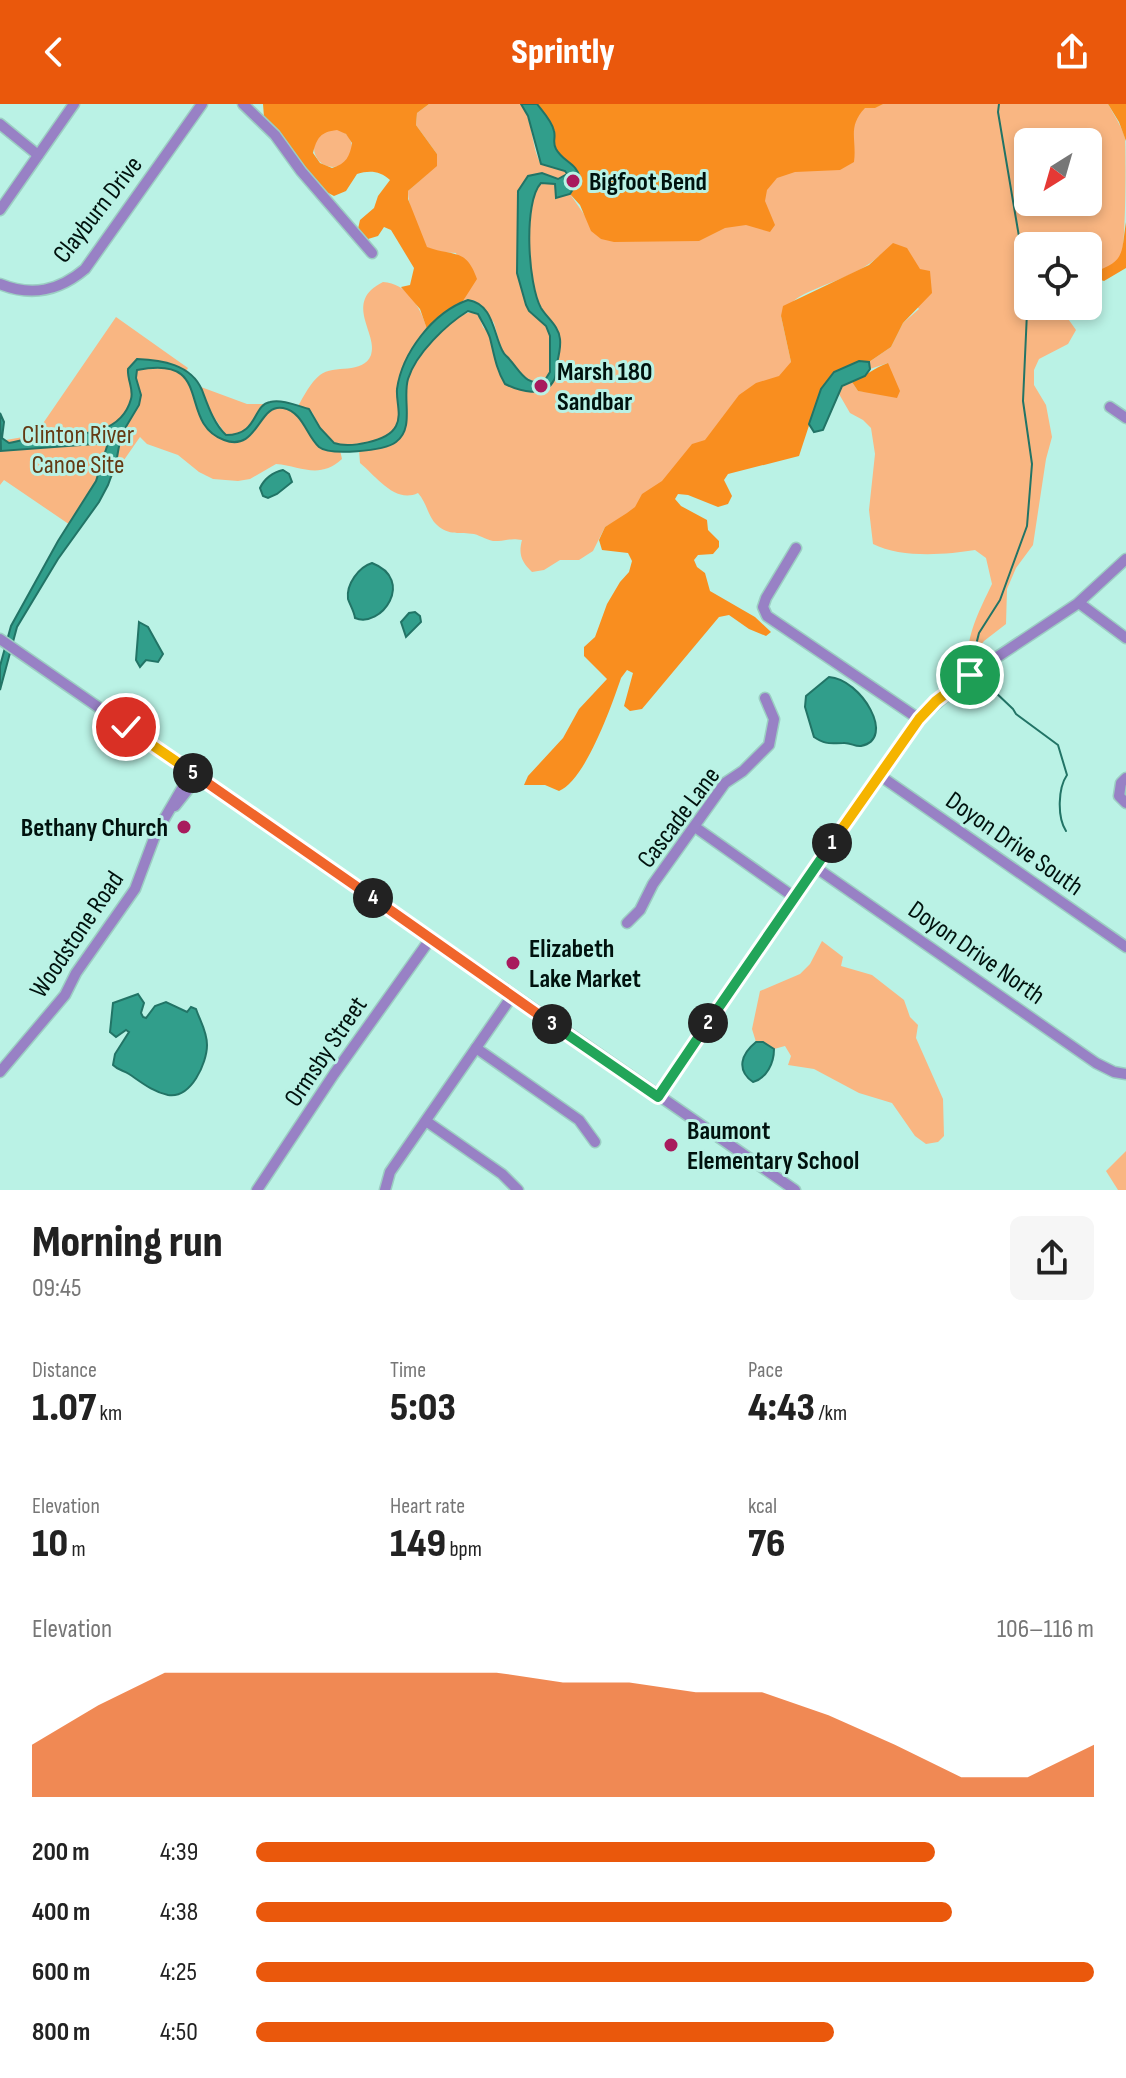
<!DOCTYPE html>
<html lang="en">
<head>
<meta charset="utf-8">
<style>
  body { margin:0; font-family:"Sofia Sans Condensed",sans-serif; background:#f6f6f6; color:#222; height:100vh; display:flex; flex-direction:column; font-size:30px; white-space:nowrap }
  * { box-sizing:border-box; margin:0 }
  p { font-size:26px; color:#767676 }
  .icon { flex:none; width:44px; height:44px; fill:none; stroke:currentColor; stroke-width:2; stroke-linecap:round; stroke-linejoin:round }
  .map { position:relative; height:1086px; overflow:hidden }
  .sheet { display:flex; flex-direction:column; background:#fff; flex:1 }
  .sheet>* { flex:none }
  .needle { width:52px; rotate:217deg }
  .buttons { position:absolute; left:1014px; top:24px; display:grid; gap:16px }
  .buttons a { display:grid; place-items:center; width:88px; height:88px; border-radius:12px; background:#fff; box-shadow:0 4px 12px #0003; font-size:40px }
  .pin { position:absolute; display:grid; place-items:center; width:68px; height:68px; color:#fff; margin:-34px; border:4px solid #fff; border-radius:50%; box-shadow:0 2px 8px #0007 }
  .km { position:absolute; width:40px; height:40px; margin:-20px; border-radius:50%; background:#222; color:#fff; font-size:22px; line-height:40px; text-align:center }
  .round { display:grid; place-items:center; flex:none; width:84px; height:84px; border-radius:12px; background:#f6f6f6 }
  .head { display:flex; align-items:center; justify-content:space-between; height:136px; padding:0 32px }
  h1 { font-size:44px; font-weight:800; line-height:60px }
  .figures { display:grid; grid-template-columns:repeat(3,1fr); gap:12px; height:136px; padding:8px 32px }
  .figures div { display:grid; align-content:center }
  .figures b { font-size:40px; font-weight:800 }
  .figures small { font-size:22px; font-weight:400 }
  .figures p { font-size:22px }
  .chart { height:224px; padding:16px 32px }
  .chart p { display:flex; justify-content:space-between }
  .chart svg { width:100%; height:144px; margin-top:8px; fill:#ea580c; opacity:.7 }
  ul { padding:0 32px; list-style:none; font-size:26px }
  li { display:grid; grid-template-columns:128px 96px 1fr; align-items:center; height:60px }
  li i { height:20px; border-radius:10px; background:#ea580c }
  header { display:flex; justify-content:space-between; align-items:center; height:104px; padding:0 32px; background:#ea580c; color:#fff; font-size:36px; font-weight:800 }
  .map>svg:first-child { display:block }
  .green { fill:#f9b682; fill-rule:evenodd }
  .forest { fill:#f98e1f; fill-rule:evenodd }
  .water { fill:#319e8b; stroke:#227466; stroke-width:2 }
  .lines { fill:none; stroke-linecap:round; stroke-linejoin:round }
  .stream { stroke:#227466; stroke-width:2 }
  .minor-casing { stroke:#9ccec3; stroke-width:13 }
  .minor { stroke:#9881c5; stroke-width:10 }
  .split-1-casing { stroke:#fff; stroke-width:16 }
  .split-2-casing { stroke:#fff; stroke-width:16 }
  .split-3-casing { stroke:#fff; stroke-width:16 }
  .split-4-casing { stroke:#fff; stroke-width:16 }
  .split-5-casing { stroke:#fff; stroke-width:16 }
  .split-6-casing { stroke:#fff; stroke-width:16 }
  .split-1 { stroke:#f5b400; stroke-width:10 }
  .split-2 { stroke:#22a559; stroke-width:10 }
  .split-3 { stroke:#22a559; stroke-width:10 }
  .split-4 { stroke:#f0652b; stroke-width:10 }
  .split-5 { stroke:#f0652b; stroke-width:10 }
  .split-6 { stroke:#f5b400; stroke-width:10 }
  .poi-dot { fill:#a81b5d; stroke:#baf2e5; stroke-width:3 }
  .labels { text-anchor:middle; stroke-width:6; stroke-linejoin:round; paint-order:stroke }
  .poi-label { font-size:26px; font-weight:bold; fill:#00120e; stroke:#baf2e5; text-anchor:start }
  .street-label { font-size:26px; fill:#00120e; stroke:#baf2e5 }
  .park-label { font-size:26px; fill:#643a13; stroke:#baf2e5 }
</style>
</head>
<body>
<header><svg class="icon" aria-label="back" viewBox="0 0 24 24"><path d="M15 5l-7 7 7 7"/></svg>Sprintly<svg class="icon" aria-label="share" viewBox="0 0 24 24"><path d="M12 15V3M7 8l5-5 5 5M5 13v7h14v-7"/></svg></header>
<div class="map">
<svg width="1126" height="1086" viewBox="0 0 1126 1086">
  <rect width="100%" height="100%" fill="#baf2e5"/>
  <g class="green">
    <path d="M429,0H521C534,19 531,43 541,60L565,67L567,71L558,75L542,69L518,87L517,169L526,201L529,207L546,222L550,232V269L543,278H535L517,269L510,256L502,248L494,219L485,206L474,196L463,197L468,188L456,149L441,148L427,144C419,128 408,104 408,87L437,61V50L416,21L417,9Z"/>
    <path d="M532,0H1108C1114,11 1121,21 1125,34C1126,49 1126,141 1121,153C1115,164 1099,166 1088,170V142H1028V202H1059L1076,226L1068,240L1039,255L1034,266V281L1046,301L1052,333L1046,355L1033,441L1016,464L1007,485L1006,520L984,537L976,548L969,550C966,531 984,497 992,480L986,454L975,446C945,451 900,454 873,440L869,406L875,350L871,324L863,316L850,309L839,290L842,282L852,278L858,287L867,288L888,259L870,265L869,258L891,243L903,219L919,205L879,152C856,173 826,178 799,193C792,197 786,206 781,212L791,258L786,273L665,389L605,423L593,447L579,456H560L544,466L532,468C522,458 518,451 522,436C512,434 508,436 498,437C489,438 482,432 474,430C460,428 449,432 437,421C428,413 427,399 418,389C395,400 376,372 360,359L359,346C374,346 390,346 400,334C412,320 404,297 407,279C411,260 457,198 478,210L483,223L489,230L500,271L549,283C556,275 563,241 559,230C555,220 547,213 541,204C527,181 525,104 538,82L546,78L555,80L556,94L570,90L601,135ZM1028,38H1088V98H1028Z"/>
    <circle cx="333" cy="44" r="19"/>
    <path d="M383,178C407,179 421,204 427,225C416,240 404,255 399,274C396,288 399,298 399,311C398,340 358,340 337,341L320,324L312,308L298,302C304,292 310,279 320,271C334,260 363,271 371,251C379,230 342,198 383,178Z"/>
    <path d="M116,213L188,264L183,272L188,277L201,314L215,331L249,333C256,325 261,314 270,307C295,286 309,343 327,347C331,348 337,347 340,346L342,355C319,376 301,362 276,360L250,375L238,377L213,375L199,368L178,351L147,340L140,333L76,425L4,376L0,381V337L35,331Z"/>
    <path d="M201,283L247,300H264C253,316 248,331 226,331L212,310Z"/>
    <path d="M822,837L843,853L841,862L872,871L904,896L910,913L918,921L916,934L943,995L944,1032L938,1038L926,1040L915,1032L892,999L859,989L814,965L788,961L791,952L785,942L774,945L764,938H756L752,925L760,887L800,870L810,860Z"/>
    <path d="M1126,1047V1086H1118L1106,1067Z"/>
  </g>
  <g class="forest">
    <path d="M263,0H429L417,9L416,21L437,50V62L408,87V95L427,143C453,153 466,143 477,175L463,197L427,225L420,205L401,183L410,181L414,164L391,126L384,123L378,132L368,135L358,125L360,116L374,104L378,92L390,76C380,67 370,66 357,70L346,87L334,92C304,78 285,39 264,13ZM337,26L346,30L352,39C350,52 346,60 332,64L320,59L313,49C317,34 320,28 337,26Z"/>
    <path d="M537,0H883L875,4H865C847,23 857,35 854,58L840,66L795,68L777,74L767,86L765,97L775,121L770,128L746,121L725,124L699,137L614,138L601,135L591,127L580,101L570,90L580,74C574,57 562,57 555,43C546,25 553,20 537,0Z"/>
    <path d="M1108,0H1126V37L1119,18Z"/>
    <path d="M1126,118V164L1104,177L1095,174L1094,168C1126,157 1121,149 1126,118Z"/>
    <path d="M893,139L907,144L920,165L930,167L932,189L903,219L891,243L869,258L859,257L834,269L821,285L799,352L728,370L724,376L732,392L728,400L718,403L688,391L678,390L675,395L681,402L707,416L708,426L719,437V443L713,450L698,451L694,456L697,463L705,469L710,487L755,513L771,528L766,532L749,525L729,511L719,513L642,605L630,607L624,602L633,569L627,566L621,574C612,601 585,677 559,687L545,681H524L528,672L563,634L579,605L607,575L584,552V543L595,533L607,500L620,478L629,468L632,457L628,449L602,446L599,436L605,423L627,409L635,403L642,390L662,377L692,340L705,336L739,291L756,279L779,272L791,258L781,212L783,202L869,161Z"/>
    <path d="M888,259L900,287L897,294L858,287L852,278C865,272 874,264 888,259Z"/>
  </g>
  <g class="water">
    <path d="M521,0H537C543,8 552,17 554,27C556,34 552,38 556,45C563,58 577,59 580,74L570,90L556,94L555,80L541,79C523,98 528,181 541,204C547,214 559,222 560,235C561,243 559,251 557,259C555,265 557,271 554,276C545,295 519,287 505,280C496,265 494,250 490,234C488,227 482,218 478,210L468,207C447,220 416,249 408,275C402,295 415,324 396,338C384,347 330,352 319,343C306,331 303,308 283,304C258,299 258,349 224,336C176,318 216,250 137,266L136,274L141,291L139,301L121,331L116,359L108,381L99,398L58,455L17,523L0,586V562L11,522L58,437L96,377L108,339L1,347L0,309L4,318L2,334L9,339C19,337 29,334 40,333C72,330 120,335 131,295C134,285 127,276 128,265L137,255C161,256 191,260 202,286C208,302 214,320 226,331C259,331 252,301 270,298C282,295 298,302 309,305L320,324L334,339C349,344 388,338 396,322C402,311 396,297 397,285C402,249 433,208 468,196C493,200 493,228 502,246C506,254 505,249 510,256C520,267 527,284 545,276L550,268V232L546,222L529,207L526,201L517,169L518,87L528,72L542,69L558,75L567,70L565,67L541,60L528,12Z"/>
    <path d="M859,257L869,258L870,265L865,272L842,282L823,326L814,328L809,320L821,285L834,268Z"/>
    <path d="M283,366L289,370L292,378L277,390L268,394L263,392L260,384C264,375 273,368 283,366Z"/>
    <path d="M372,459C416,476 381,525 355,514C354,507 350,501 348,495C346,480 359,463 372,459Z"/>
    <path d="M415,508L420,512L421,518L406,533L401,518L409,509Z"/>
    <path d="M139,518L148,523L163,550L158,558L146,556L140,563L136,556Z"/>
    <path d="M829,573C861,575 897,635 861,642C855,643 850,638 843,639C830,639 826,641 814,633L805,603L806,592Z"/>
    <path d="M138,890L144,899L141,909L143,913L146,914L155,902L166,898L187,908L191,903L196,905C200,917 207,927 207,941C207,959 191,995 168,991C153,988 141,978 129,970C123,966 119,967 113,961L115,950L129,928L126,926L116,933L110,928L113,899Z"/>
    <path d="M756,938H763L774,945C774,959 767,974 753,978C736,966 741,950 756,938Z"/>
  </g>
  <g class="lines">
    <g class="stream">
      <path d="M970,565L979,529L1000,496L1027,422L1032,360L1023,297L1028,186L998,8L999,0"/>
      <path d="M972,575L979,584L993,586L1013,605L1016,610L1058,641L1067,671C1058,684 1057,713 1066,727"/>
    </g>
    <g class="minor-casing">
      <g id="minor">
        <path d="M243,0L275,31L301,67L372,149"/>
        <path d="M0,20L38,51"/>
        <path d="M0,106L74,0"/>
        <path d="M0,180C32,193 59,187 85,165L202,0"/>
        <path d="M1110,303L1126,314"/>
        <path d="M796,444L766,494L763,503L767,512L919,615"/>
        <path d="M1079,499L1126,534"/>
        <path d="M0,535L795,1086"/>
        <path d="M879,671L1126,843"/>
        <path d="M1126,674L1121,679L1119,692L1126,699"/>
        <path d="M175,702L198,673"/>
        <path d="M695,723L794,793"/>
        <path d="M815,763L1096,959L1114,968L1126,970"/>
        <path d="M627,819L640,806L653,780L725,679L743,667L769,641L774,615L765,594"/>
        <path d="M476,944L579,1016L595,1038"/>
        <path d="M0,968L65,891L76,869L135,785L156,729L191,669"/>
        <path d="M658,993L782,809L922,612L970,571L1077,500L1126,455"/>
        <path d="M426,1017L502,1070L518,1086"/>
        <path d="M257,1086L334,970L431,834"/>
        <path d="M385,1086L390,1068L512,892"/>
      </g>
    </g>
    <use href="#minor" class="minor"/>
  </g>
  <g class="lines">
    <g class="split-1-casing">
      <path id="split-1" d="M832,739L919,615L936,597L970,571"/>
    </g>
    <g class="split-2-casing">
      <path id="split-2" d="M708,919L832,739"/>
    </g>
    <g class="split-3-casing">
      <path id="split-3" d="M552,920L658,993L708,919"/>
    </g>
    <g class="split-4-casing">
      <path id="split-4" d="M373,794L552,920"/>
    </g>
    <g class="split-5-casing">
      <path id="split-5" d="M193,669L373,794"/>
    </g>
    <g class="split-6-casing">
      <path id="split-6" d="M126,623L193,669"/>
    </g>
    <use href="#split-1" class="split-1"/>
    <use href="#split-2" class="split-2"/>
    <use href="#split-3" class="split-3"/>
    <use href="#split-4" class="split-4"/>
    <use href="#split-5" class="split-5"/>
    <use href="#split-6" class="split-6"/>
  </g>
  <g class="poi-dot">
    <circle cx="573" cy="77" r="8"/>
    <circle cx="541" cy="282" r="8"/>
    <circle cx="184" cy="723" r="8"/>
    <circle cx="513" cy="859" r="8"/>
    <circle cx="671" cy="1041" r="8"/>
  </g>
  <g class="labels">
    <g class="poi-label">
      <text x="589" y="86">Bigfoot Bend</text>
      <text x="557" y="276">Marsh 180<tspan x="557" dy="30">Sandbar</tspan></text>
      <text x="168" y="732" text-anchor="end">Bethany Church</text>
      <text x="529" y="853">Elizabeth<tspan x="529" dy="30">Lake Market</tspan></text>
      <text x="687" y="1035">Baumont<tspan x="687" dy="30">Elementary School</tspan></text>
    </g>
    <g class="street-label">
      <text transform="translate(97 105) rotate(-52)" y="9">Clayburn Drive</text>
      <text transform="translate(678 713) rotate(-53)" y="9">Cascade Lane</text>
      <text transform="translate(1015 739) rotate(35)" y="9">Doyon Drive South</text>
      <text transform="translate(76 830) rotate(-56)" y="9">Woodstone Road</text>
      <text transform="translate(977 848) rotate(35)" y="9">Doyon Drive North</text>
      <text transform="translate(325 947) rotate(-56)" y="9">Ormsby Street</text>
    </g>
    <g class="park-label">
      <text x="78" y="339">Clinton River<tspan x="78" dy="30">Canoe Site</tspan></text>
    </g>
  </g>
</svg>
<div class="buttons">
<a><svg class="needle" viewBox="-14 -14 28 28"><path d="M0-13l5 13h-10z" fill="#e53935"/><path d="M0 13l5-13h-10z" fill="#767676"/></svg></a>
<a><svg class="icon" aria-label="locate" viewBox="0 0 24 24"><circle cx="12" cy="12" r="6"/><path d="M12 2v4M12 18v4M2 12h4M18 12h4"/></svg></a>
</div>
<div class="pin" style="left:970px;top:571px;background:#1e9e55"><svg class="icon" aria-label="arrive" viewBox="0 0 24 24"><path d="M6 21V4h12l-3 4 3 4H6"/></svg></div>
<div class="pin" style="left:126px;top:623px;background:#d93025"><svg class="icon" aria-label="check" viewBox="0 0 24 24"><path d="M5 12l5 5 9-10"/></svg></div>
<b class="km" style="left:832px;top:739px">1</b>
<b class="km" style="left:708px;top:919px">2</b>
<b class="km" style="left:552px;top:920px">3</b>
<b class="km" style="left:373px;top:794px">4</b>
<b class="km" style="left:193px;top:669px">5</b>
</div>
<section class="sheet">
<div class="head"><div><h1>Morning run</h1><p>09:45</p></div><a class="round"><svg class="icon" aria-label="share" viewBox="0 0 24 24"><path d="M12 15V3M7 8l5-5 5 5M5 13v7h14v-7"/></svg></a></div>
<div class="figures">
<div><p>Distance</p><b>1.07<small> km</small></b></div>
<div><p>Time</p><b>5:03</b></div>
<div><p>Pace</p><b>4:43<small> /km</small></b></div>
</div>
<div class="figures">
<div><p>Elevation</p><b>10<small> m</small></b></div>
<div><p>Heart rate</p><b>149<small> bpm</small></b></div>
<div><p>kcal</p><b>76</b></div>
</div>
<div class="chart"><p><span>Elevation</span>106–116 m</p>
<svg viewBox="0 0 160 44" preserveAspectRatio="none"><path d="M0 44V28L10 16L20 6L30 6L40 6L50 6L60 6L70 6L80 9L90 9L100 12L110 12L120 19L130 28L140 38L150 38L160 28V44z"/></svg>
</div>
<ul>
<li><b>200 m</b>4:39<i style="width:81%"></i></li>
<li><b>400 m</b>4:38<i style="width:83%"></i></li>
<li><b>600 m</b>4:25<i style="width:100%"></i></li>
<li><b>800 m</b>4:50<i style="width:69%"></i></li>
</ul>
</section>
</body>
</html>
